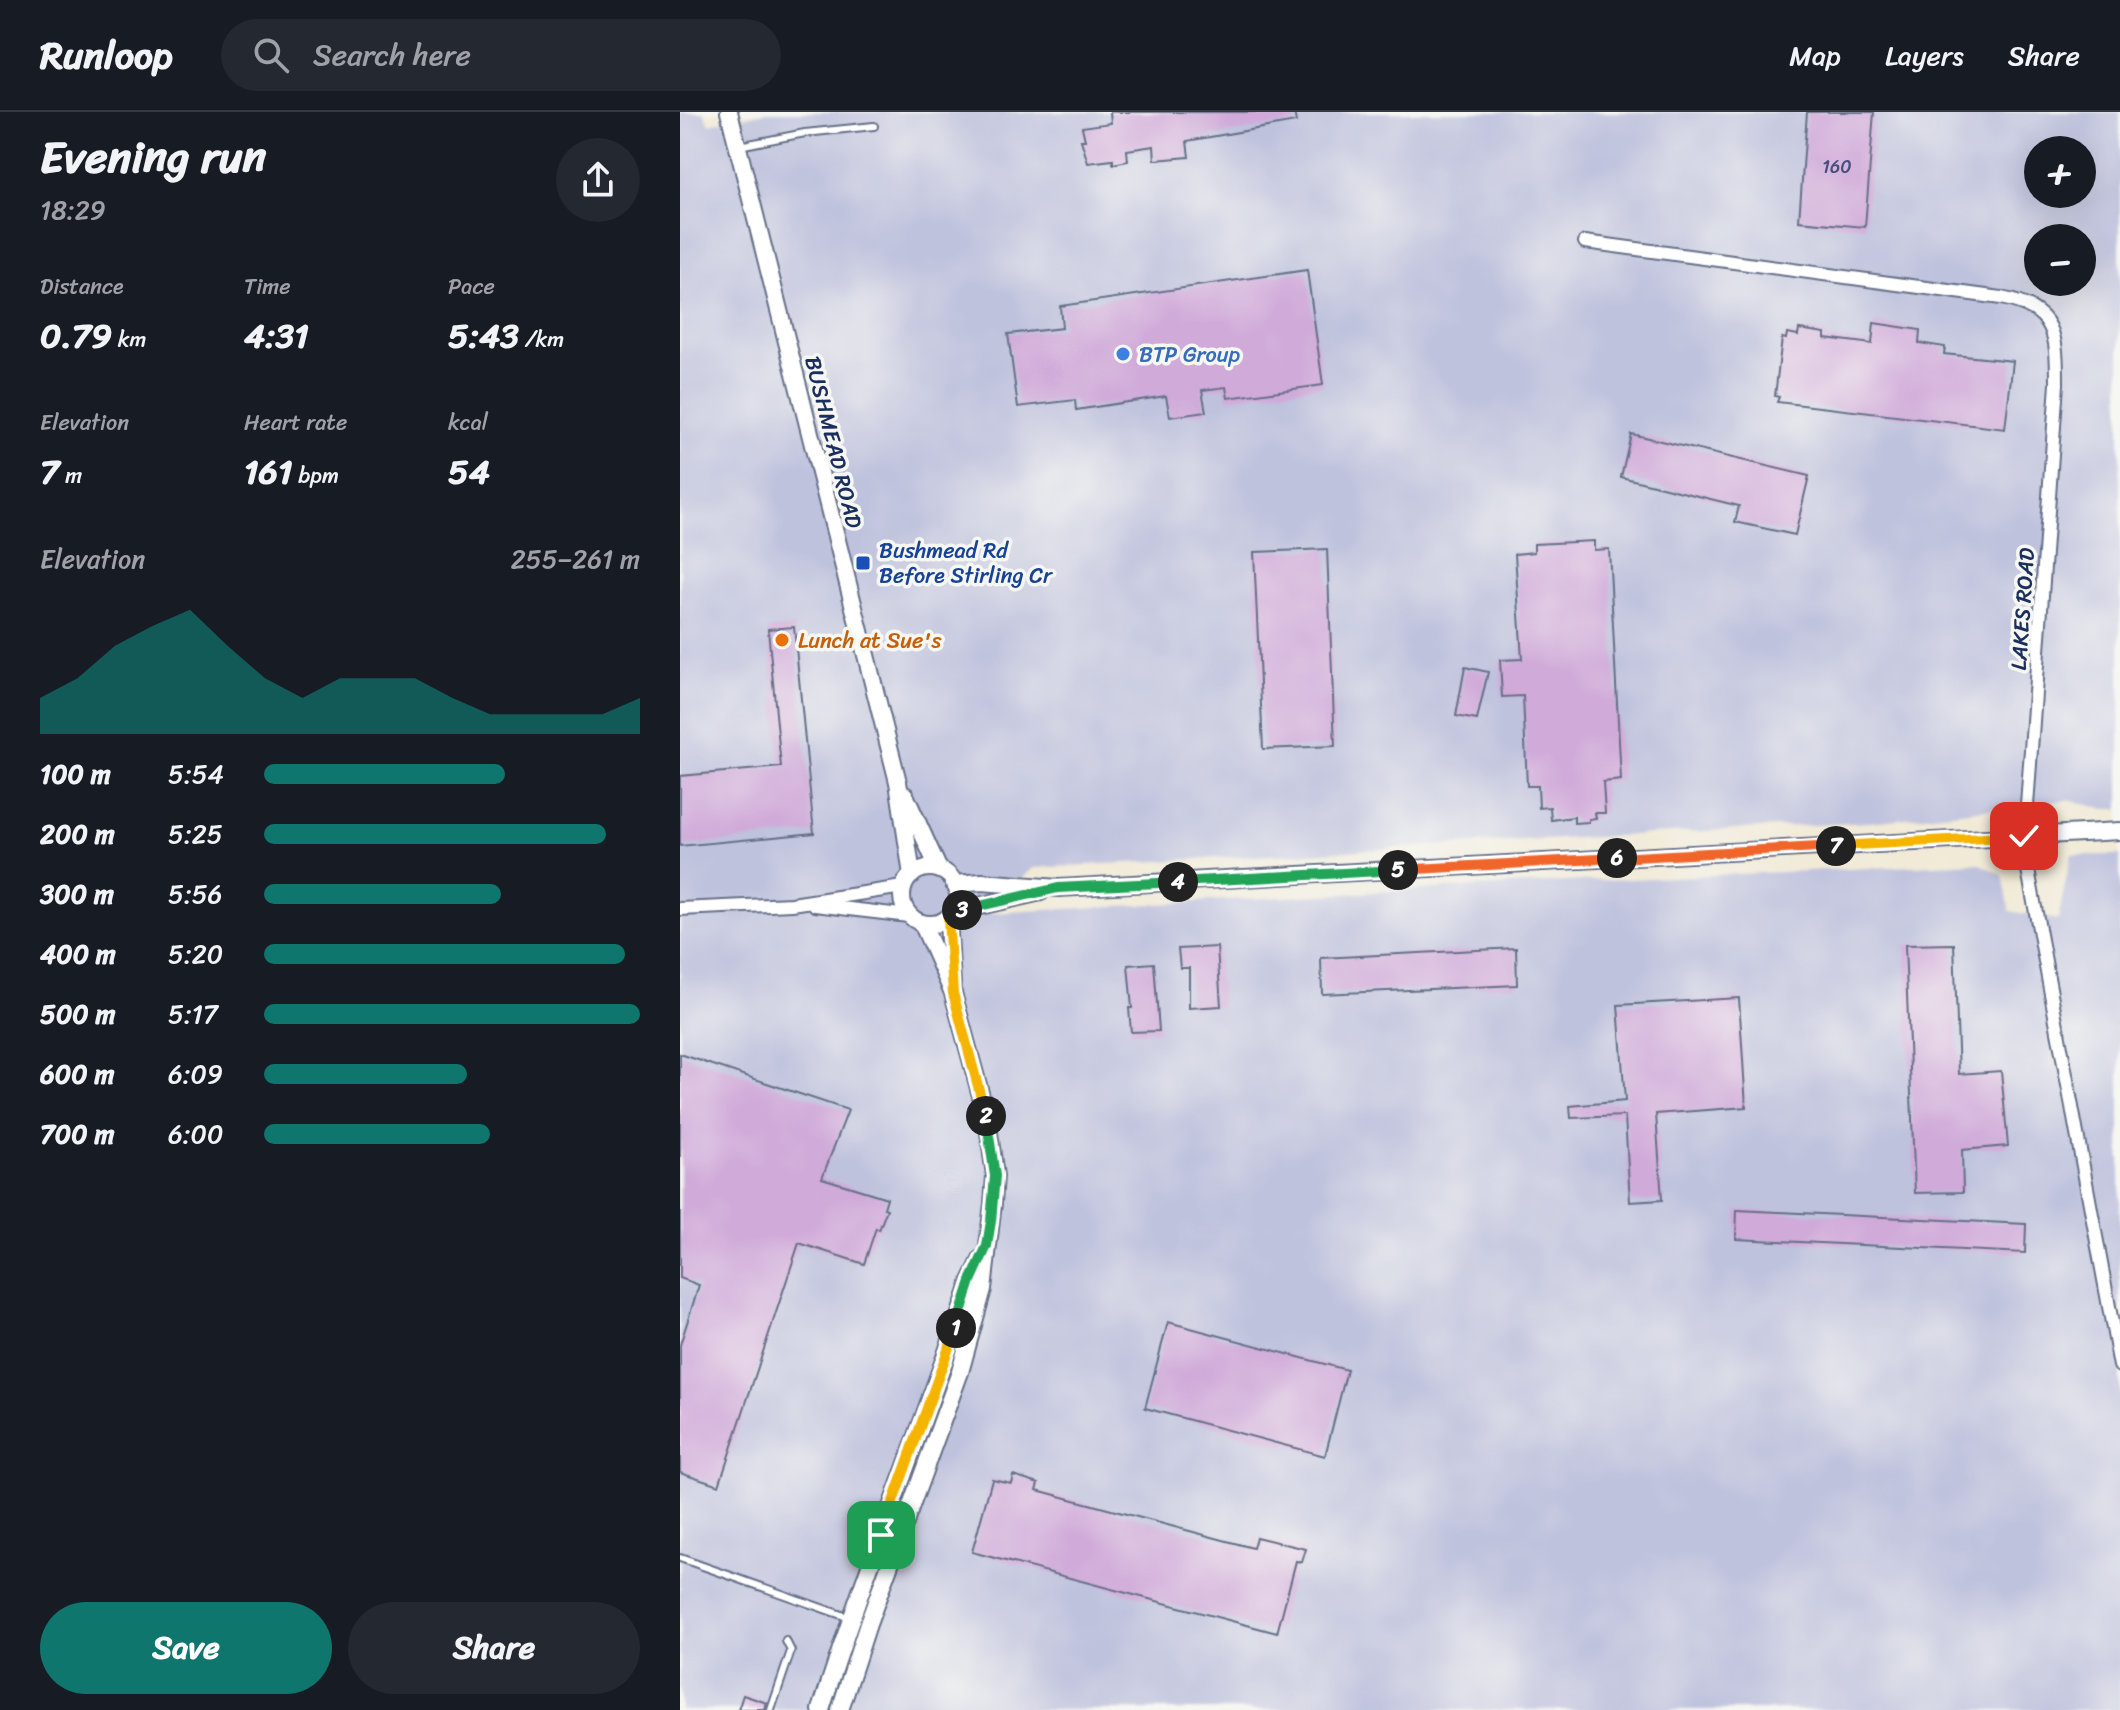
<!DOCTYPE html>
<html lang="en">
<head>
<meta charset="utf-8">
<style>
  body { margin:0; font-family:Sriracha,sans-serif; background:#242831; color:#f1f3f6; height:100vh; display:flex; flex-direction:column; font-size:30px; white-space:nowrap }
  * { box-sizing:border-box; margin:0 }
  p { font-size:26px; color:#9ea1a6 }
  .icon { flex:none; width:44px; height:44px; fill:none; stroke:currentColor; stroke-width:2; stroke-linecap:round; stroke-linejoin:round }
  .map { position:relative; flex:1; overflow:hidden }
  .sheet { display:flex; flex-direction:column; background:#171b24; width:680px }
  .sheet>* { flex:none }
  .fabs { position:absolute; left:1344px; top:24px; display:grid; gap:16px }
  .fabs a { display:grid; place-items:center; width:72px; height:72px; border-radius:50%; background:#171b24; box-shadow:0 8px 32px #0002; font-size:40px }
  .pin { position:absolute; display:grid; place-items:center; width:68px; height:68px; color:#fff; margin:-34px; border-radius:16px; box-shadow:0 4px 12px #0006 }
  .km { position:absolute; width:40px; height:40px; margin:-20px; border-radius:50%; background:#222; color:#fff; font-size:22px; line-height:40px; text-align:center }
  .round { display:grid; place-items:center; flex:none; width:84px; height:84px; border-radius:42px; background:#242831 }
  .head { display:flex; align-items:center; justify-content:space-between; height:136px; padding:0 40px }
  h1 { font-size:44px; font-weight:700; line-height:60px }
  .stats { display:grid; grid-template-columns:repeat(3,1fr); gap:12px; height:136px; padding:8px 40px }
  .stats div { display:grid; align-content:center }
  .stats b { font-size:34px; font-weight:700 }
  .stats small { font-size:22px; font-weight:400 }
  .stats p { font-size:22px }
  .chart { height:224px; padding:16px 40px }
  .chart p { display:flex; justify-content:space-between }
  .chart svg { width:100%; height:144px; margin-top:8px; fill:#0f766e; opacity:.7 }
  .primary-button { display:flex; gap:16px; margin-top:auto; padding:16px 40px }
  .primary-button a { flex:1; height:92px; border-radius:48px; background:#0f766e; color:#fff; font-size:32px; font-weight:700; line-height:92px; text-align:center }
  .primary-button a+a { background:#242831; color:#f1f3f6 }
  ul { padding:0 40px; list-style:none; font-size:26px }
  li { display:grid; grid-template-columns:128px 96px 1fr; align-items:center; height:60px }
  li i { height:20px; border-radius:10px; background:#0f766e }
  header { display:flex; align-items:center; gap:48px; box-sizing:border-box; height:112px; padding:0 40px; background:#171b24; border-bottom:2px solid #363941 }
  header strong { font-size:38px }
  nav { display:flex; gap:44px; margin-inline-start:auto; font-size:28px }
  .search { width:560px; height:72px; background:#242831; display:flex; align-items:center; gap:20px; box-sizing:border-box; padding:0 28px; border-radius:44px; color:#9ea1a6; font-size:30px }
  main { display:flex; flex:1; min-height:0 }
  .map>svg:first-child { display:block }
  .industrial { fill:#bfc2dd; fill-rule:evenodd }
  .building { fill:#d0aad9 }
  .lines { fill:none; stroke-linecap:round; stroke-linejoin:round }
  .lane-casing { stroke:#667088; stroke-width:10 }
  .street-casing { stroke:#667088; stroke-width:16 }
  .secondary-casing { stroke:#667088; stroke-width:20 }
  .lane { stroke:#fff; stroke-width:6 }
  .street { stroke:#fff; stroke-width:12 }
  .secondary { stroke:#fff; stroke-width:16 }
  .split-1-casing { stroke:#fff; stroke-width:16 }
  .split-2-casing { stroke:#fff; stroke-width:16 }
  .split-3-casing { stroke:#fff; stroke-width:16 }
  .split-4-casing { stroke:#fff; stroke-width:16 }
  .split-5-casing { stroke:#fff; stroke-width:16 }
  .split-6-casing { stroke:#fff; stroke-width:16 }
  .split-7-casing { stroke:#fff; stroke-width:16 }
  .split-8-casing { stroke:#fff; stroke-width:16 }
  .split-1 { stroke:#f5b400; stroke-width:10 }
  .split-2 { stroke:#22a559; stroke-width:10 }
  .split-3 { stroke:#f5b400; stroke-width:10 }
  .split-4 { stroke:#22a559; stroke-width:10 }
  .split-5 { stroke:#22a559; stroke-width:10 }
  .split-6 { stroke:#f0652b; stroke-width:10 }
  .split-7 { stroke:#f0652b; stroke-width:10 }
  .split-8 { stroke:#f5b400; stroke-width:10 }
  .shop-dot { fill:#3f7fe0; stroke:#f6f6f2; stroke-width:3 }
  .transit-dot { fill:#1a4fb4; stroke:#f6f6f2; stroke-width:3 }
  .food-dot { fill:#e8710a; stroke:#f6f6f2; stroke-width:3 }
  .labels { text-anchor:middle; stroke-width:7; stroke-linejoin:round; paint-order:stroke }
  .number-label { font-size:18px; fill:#484e7d }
  .shop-label { font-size:22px; fill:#366cbe; stroke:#f6f6f2; text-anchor:start }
  .street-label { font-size:22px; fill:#1b2f5e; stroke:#f6f6f2 }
  .transit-label { font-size:22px; fill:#164399; stroke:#f6f6f2; text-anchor:start }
  .food-label { font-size:22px; fill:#c56008; stroke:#f6f6f2; text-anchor:start }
</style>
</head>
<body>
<header>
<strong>Runloop</strong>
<div class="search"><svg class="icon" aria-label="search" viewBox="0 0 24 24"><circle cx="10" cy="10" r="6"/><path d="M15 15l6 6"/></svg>Search here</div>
<nav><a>Map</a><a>Layers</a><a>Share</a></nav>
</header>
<main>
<section class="sheet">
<div class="head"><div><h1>Evening run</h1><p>18:29</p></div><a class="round"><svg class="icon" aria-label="share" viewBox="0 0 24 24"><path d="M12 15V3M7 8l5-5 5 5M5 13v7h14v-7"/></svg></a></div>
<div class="stats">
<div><p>Distance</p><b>0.79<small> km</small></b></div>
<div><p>Time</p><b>4:31</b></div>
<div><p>Pace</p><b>5:43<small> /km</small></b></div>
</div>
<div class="stats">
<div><p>Elevation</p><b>7<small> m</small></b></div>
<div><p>Heart rate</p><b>161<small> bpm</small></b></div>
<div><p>kcal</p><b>54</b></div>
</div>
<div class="chart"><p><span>Elevation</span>255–261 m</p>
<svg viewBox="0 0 160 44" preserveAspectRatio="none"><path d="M0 44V33L10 27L20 17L30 11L40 6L50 17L60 27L70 33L80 27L90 27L100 27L110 33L120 38L130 38L140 38L150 38L160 33V44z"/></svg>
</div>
<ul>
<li><b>100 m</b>5:54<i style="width:64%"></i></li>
<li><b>200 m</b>5:25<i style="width:91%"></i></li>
<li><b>300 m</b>5:56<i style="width:63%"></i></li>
<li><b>400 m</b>5:20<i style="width:96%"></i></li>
<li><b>500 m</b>5:17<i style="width:100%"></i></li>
<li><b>600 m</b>6:09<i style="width:54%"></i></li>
<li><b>700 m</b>6:00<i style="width:60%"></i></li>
</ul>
<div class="primary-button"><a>Save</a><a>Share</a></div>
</section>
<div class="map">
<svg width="1440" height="1598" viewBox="0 0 1440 1598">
  <rect width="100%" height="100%" fill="#f6f6f2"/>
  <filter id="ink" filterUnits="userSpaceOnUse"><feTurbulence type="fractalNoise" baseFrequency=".0125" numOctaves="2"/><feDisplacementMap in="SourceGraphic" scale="16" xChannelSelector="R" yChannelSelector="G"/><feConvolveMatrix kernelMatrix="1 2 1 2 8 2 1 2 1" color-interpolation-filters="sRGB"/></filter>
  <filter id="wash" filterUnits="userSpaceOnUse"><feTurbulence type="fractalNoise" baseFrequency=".006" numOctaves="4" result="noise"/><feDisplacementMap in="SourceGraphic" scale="32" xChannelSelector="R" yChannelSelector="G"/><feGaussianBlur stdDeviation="1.8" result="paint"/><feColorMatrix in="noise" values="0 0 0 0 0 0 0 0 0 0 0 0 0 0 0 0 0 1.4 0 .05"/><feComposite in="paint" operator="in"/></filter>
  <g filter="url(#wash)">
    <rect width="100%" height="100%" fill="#f1ead7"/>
    <path class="industrial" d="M0,0H24L29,12L86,0H1440V697H1424L1388,688L1190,710L353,756L308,801L885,770L1298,751L1323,763L1330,799L1378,808L1391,743H1440V1598H0ZM1358,38H1402V82H1358ZM1358,126H1402V170H1358Z"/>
    <g id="blocks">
      <g class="building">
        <path d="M430,0H614L616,10L507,29L509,45L475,48L474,34L447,38L448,49L433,52V48L408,51L401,28H405L402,15L431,11Z"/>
        <path d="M1127,0H1194L1185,115L1119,109Z"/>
        <path d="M627,158L643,273L548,286L546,275L522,278L526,300L490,305L486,284L396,298L395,288L338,295L328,222L382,216L380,194Z"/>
        <path d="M1194,211L1240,218L1239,231L1265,235L1264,242L1333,249L1325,317L1097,290L1099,285L1095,284L1102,226L1106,227L1107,221L1118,223L1119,217L1145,221V226L1192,232Z"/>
        <path d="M951,322L1129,364L1115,423L1055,410L1059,394L941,365Z"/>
        <path d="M914,429V438L929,437L941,668L923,670L925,701H915L916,706L909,707V710L894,711V705L871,708L870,695L859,696L858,674H847L843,584L822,585L820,548L842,547L835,442L854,440V432Z"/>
        <path d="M647,437L655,634L583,637L574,440Z"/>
        <path d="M114,515L134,721L0,734V664L101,655L88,517Z"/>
        <path d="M785,555L808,560L797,608L776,604Z"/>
        <path d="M1274,832L1279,962L1321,959L1328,1034L1282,1038L1283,1080L1235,1081L1225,833Z"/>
        <path d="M537,835L541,894L509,896V856H500L498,837Z"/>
        <path d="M836,836L837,873L642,882L641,846Z"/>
        <path d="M474,851L479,919L451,920L449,896H452L448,853Z"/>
        <path d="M1059,886L1066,995L976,1002L982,1088L950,1090L945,1004L891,1006L890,994L945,989L938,893Z"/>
        <path d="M0,942L168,998L142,1066L207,1086L204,1096L207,1097L199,1118L196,1116L184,1152L119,1131L39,1373L0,1360V1233L19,1173L0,1166Z"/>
        <path d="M1057,1098L1346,1112L1345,1141L1056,1127Z"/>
        <path d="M488,1210L667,1258L645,1344L465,1296Z"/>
        <path d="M333,1363L359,1371L357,1378L573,1436L576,1425L626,1437L622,1450L616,1449L597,1521L292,1440L312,1367L331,1371Z"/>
        <path d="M63,1583L87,1591L85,1598H58Z"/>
      </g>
    </g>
  </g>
  <g filter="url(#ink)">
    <use href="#blocks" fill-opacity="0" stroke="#667088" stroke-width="2"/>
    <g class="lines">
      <g class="lane-casing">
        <g id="lane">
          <path d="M59,34L125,21L194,14"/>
          <path d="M0,1446L170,1506"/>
          <path d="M91,1598L111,1539L106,1529"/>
        </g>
      </g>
      <g class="street-casing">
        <g id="street">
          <path d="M905,130L1321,186C1376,197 1377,222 1377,272L1344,736L1440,1254"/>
          <path d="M135,793L229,804"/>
          <path d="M0,797L112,792L223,775"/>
        </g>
      </g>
      <g class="secondary-casing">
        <g id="secondary">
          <path d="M49,0L218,670L232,763"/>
          <path d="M225,683L259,758"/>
          <circle cx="250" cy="784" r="28"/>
          <path d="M274,772L302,770L378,776L1440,719"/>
          <path d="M273,800L361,780"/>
          <path d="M268,806L272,872"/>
          <path d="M141,1598C186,1454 244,1313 291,1169L302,1146"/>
          <path d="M160,1598L188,1512L280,1260L303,1177L313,1091L315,1064L307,1006L273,881L242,811"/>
        </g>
      </g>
      <use href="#lane" class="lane"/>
      <use href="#street" class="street"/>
      <use href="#secondary" class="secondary"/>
    </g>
  </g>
  <g class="lines" filter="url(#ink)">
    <g class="split-1-casing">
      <path id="split-1" d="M201,1423L276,1216"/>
    </g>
    <g class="split-2-casing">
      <path id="split-2" d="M276,1216L291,1169L307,1134L311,1109L315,1064L306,1004"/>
    </g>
    <g class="split-3-casing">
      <path id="split-3" d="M282,798L273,800L268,806L273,881L306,1004"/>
    </g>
    <g class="split-4-casing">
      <path id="split-4" d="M282,798L378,776L498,770"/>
    </g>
    <g class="split-5-casing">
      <path id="split-5" d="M498,770L718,758"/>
    </g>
    <g class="split-6-casing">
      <path id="split-6" d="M718,758L937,746"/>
    </g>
    <g class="split-7-casing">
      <path id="split-7" d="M937,746L1156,734"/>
    </g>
    <g class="split-8-casing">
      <path id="split-8" d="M1156,734L1344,724"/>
    </g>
    <use href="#split-1" class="split-1"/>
    <use href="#split-2" class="split-2"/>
    <use href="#split-3" class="split-3"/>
    <use href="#split-4" class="split-4"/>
    <use href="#split-5" class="split-5"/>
    <use href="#split-6" class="split-6"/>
    <use href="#split-7" class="split-7"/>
    <use href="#split-8" class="split-8"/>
  </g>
  <circle class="shop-dot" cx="443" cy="242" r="8"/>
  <rect class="transit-dot" x="175" y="443" width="16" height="16" rx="4"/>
  <circle class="food-dot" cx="102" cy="528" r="8"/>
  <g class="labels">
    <g class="number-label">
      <text x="1157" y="61">160</text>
    </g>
    <g class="shop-label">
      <text x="459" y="250">BTP Group</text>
    </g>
    <g class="street-label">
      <text transform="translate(154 330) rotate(76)" y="8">BUSHMEAD ROAD</text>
      <text transform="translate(1342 497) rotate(-86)" y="8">LAKES ROAD</text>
    </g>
    <g class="transit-label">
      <text x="199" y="446">Bushmead Rd<tspan x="199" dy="25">Before Stirling Cr</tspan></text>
    </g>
    <g class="food-label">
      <text x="118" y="536">Lunch at Sue's</text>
    </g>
  </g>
</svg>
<div class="fabs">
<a>+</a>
<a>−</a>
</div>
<div class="pin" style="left:201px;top:1423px;background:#1e9e55"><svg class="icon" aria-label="arrive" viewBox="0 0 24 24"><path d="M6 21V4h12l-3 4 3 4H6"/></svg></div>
<div class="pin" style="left:1344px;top:724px;background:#d93025"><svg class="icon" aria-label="check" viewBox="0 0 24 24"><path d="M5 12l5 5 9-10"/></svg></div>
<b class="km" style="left:276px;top:1216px">1</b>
<b class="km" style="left:306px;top:1004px">2</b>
<b class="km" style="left:282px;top:798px">3</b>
<b class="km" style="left:498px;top:770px">4</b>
<b class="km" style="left:718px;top:758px">5</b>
<b class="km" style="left:937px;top:746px">6</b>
<b class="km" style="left:1156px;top:734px">7</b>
</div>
</main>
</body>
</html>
